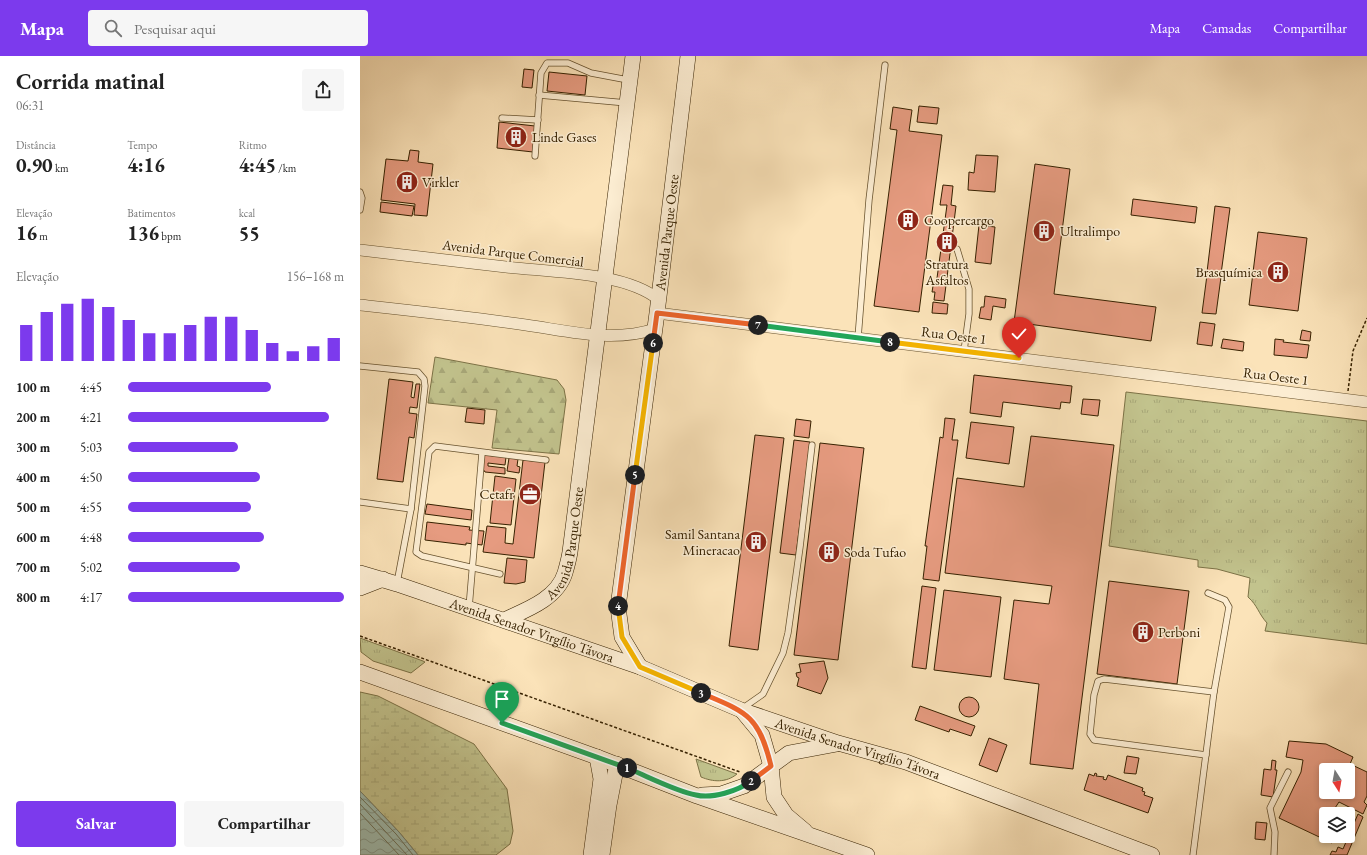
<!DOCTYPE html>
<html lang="pt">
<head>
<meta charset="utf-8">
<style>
  body { margin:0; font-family:"EB Garamond",serif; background:#f6f6f6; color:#222; height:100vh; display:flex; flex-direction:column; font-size:15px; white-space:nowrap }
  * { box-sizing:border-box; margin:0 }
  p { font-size:13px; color:#767676 }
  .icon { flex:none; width:22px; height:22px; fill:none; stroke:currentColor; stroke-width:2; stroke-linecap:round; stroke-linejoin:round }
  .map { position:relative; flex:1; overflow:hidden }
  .details { display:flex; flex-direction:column; background:#fff; width:360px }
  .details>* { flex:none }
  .needle { width:26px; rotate:169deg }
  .fabs { position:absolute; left:959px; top:707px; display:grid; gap:8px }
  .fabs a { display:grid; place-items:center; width:36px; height:36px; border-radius:4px; background:#fff; box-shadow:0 2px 6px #0003; font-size:20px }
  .pin { position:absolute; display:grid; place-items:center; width:34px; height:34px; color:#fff; margin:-41px -17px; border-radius:50% 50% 50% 0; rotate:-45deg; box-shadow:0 0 4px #0007 }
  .pin .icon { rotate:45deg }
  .km { position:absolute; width:20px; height:20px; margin:-10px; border-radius:50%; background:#222; color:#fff; font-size:11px; line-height:20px; text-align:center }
  .round { display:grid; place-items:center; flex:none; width:42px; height:42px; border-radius:4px; background:#f6f6f6 }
  .overview { display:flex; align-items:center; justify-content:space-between; height:68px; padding:0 16px }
  h1 { font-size:22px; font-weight:700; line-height:30px }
  .figures { display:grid; grid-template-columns:repeat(3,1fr); gap:6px; height:68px; padding:4px 16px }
  .figures div { display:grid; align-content:center }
  .figures b { font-size:20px; font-weight:700 }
  .figures small { font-size:11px; font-weight:400 }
  .figures p { font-size:11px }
  .chart { height:112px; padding:8px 16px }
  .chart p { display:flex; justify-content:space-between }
  .chart svg { width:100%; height:72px; margin-top:4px; stroke:#7c3aed; stroke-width:6 }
  .primary-button { display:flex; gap:8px; margin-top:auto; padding:8px 16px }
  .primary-button a { flex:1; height:46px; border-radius:4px; background:#7c3aed; color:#fff; font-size:16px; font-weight:700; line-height:46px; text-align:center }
  .primary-button a+a { background:#f6f6f6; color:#222 }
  ul { padding:0 16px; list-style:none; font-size:13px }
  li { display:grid; grid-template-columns:64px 48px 1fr; align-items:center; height:30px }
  li i { height:10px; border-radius:5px; background:#7c3aed }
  header { display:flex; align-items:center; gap:24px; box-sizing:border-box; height:56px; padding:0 20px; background:#7c3aed; color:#fff }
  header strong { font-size:19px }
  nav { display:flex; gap:22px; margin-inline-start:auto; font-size:14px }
  .search { width:280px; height:36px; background:#f6f6f6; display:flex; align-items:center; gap:10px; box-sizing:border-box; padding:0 14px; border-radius:4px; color:#767676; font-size:15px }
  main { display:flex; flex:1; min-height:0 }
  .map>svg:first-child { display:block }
  .grass { fill:url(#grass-tufts); stroke:#7c7246 }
  .forest { fill:url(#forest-firs); stroke:#7c7246 }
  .wetland { fill:url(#wetland-marsh); stroke:#7c7246 }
  .water { fill:url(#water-waves); stroke:#757f6b }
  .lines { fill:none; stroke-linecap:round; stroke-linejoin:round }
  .shore { stroke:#6a7059; stroke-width:1 }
  .building { fill:#e69b80; stroke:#362100; fill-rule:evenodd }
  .lane-casing { stroke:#67522e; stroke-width:7 }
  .street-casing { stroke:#67522e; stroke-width:12 }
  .secondary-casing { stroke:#362100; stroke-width:16 }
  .path { stroke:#362100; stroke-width:1.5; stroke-dasharray:3 2; stroke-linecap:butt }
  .lane { stroke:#fcedd2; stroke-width:5.5 }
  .street { stroke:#fcedd2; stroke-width:11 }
  .secondary { stroke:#fcedd2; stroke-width:15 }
  .split-1-casing { stroke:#fff; stroke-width:8 }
  .split-2-casing { stroke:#fff; stroke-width:8 }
  .split-3-casing { stroke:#fff; stroke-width:8 }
  .split-4-casing { stroke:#fff; stroke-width:8 }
  .split-5-casing { stroke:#fff; stroke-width:8 }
  .split-6-casing { stroke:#fff; stroke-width:8 }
  .split-7-casing { stroke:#fff; stroke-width:8 }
  .split-8-casing { stroke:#fff; stroke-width:8 }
  .split-9-casing { stroke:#fff; stroke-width:8 }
  .split-1 { stroke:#22a559; stroke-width:5 }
  .split-2 { stroke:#22a559; stroke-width:5 }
  .split-3 { stroke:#f0652b; stroke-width:5 }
  .split-4 { stroke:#f5b400; stroke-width:5 }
  .split-5 { stroke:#f0652b; stroke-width:5 }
  .split-6 { stroke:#f5b400; stroke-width:5 }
  .split-7 { stroke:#f0652b; stroke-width:5 }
  .split-8 { stroke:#22a559; stroke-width:5 }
  .split-9 { stroke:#f5b400; stroke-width:5 }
  .labels { text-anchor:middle; stroke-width:3; stroke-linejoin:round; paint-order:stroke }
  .poi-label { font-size:14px; fill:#362100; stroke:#fcedd2; text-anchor:start }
  .street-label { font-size:14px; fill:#362100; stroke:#fcedd2 }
</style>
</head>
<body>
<header>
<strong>Mapa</strong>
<div class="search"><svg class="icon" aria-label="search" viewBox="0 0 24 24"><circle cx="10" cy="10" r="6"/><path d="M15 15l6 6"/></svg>Pesquisar aqui</div>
<nav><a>Mapa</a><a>Camadas</a><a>Compartilhar</a></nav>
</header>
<main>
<section class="details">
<div class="overview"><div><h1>Corrida matinal</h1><p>06:31</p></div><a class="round"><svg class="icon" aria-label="share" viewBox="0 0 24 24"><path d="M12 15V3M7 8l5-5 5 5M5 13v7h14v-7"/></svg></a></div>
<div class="figures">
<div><p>Distância</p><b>0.90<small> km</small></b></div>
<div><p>Tempo</p><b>4:16</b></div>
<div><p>Ritmo</p><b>4:45<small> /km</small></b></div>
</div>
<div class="figures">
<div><p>Elevação</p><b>16<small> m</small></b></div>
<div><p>Batimentos</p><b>136<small> bpm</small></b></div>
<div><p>kcal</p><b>55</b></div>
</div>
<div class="chart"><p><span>Elevação</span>156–168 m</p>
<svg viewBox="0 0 160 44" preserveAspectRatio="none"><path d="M5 44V22M15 44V14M25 44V9M35 44V6M45 44V11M55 44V19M65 44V27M75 44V27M85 44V22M95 44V17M105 44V17M115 44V25M125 44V33M135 44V38M145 44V35M155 44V30"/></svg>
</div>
<ul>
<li><b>100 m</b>4:45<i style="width:66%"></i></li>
<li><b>200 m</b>4:21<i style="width:93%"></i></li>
<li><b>300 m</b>5:03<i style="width:51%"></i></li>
<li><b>400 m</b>4:50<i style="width:61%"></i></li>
<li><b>500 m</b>4:55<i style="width:57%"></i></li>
<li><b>600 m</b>4:48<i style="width:63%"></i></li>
<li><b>700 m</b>5:02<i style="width:52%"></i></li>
<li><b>800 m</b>4:17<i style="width:100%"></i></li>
</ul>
<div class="primary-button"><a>Salvar</a><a>Compartilhar</a></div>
</section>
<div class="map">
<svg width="1007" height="799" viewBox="0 0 1007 799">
  <defs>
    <pattern id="grass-tufts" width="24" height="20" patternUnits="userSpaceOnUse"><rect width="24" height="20" fill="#c2c38d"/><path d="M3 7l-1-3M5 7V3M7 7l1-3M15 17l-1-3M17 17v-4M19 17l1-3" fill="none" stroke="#a7a778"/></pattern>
    <pattern id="forest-firs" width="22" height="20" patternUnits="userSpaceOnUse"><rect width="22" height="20" fill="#c2c38d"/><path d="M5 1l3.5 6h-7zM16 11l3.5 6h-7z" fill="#a7a778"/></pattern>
    <pattern id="wetland-marsh" width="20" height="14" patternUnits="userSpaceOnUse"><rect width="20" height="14" fill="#c2c38d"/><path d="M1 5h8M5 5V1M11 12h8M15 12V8" fill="none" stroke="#a7a778"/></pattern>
    <pattern id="water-waves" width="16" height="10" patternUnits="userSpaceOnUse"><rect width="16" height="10" fill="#9fbeb2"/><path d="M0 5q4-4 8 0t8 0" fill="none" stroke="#829a8e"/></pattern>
  </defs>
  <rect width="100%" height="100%" fill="#fbe3b9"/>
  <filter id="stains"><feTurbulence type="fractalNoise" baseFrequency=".005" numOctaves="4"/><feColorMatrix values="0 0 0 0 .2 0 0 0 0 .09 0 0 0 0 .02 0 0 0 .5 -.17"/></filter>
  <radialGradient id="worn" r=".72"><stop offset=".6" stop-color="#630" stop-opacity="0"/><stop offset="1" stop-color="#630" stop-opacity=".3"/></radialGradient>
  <g class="grass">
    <path d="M766,336L1007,365V588L905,575L907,567C898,557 898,550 888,541L890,522L857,513L838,511V504L749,490Z"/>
    <path d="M0,582L63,605L65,606L51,617L13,605L1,596Z"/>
    <path d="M336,703L377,718C366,727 353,726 341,721Z"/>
  </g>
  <path class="forest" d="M75,301L197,324L204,333L206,344L199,398L132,392L137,354L68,347Z"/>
  <path class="wetland" d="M0,636L18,640L114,688L147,733L153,775L150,788L136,799H58L39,776L0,735Z"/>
  <path class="water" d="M0,735L39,776L58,799H0Z"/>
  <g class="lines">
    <g class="shore">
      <path d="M0,741L36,778L53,799"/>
      <path d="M0,748L47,799"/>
      <path d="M0,757L39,799"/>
    </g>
  </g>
  <g class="building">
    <path d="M164,13L174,14L172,32L162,31Z"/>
    <path d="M189,16L227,20L225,39L187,35Z"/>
    <path d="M559,50L579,52L577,68L557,66Z"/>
    <path d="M533,51L552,54L549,75L582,79L559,256L514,250L537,74L530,73Z"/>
    <path d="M139,66L175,70L173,96L137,92Z"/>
    <path d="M50,94L59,95L58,106L73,108L67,160L54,159L55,148L21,144L26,103L48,105Z"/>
    <path d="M616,99L638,100L635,136L608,134L609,116L614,117Z"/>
    <path d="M675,108L710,113L694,238L796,251L791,285L654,266Z"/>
    <path d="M583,129L593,130L591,149L596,150L584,245L574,244L575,236H572L573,230L577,222L587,149H580Z"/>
    <path d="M773,143L837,151L835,167L771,159Z"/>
    <path d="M21,146L54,150L52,160L20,156Z"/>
    <path d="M855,150L870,152L861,218L847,216Z"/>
    <path d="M619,169L635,171L631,208L615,206Z"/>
    <path d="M898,176L947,182L938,255L889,249Z"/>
    <path d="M847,219L861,221L856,258L842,257Z"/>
    <path d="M625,240L646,243L645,252L633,250L631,264L619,262L621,251H624Z"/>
    <path d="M573,246L588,248L587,258L572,257Z"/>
    <path d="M840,266L855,268L852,290L837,288Z"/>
    <path d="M942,274L951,276L950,285L940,284Z"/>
    <path d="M863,283L884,286L883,295L861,292Z"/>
    <path d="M915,283L924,284L923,286L949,289L947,302L914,299Z"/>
    <path d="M614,319L712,330L710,347L701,346L700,353L643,346L641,361L610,357Z"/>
    <path d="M29,323L53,326L51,341L54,342L56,328H60L57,352L50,351L49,357L57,358L54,382L49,381L43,426L17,423Z"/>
    <path d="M723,343L740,344L738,360L721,358Z"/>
    <path d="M107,352L125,354L124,368L105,366Z"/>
    <path d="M585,362L595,363L592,384H598L579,525L563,523L567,490H565L580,381L583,382Z"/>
    <path d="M436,363L451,365L449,382L434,380Z"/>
    <path d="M611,366L654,371L649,408L606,402Z"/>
    <path d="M395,379L424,382L398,594L369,590Z"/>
    <path d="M671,380L754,389L713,713L670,708L679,628L644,623L654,544L689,548L692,530L585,517L597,422L664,431Z"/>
    <path d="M434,384L450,386L436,499L420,497Z"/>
    <path d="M460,387L504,392L478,604L434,599Z"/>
    <path d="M124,399L146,401L145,409L128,407V410L145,412V418L125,416L123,413Z"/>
    <path d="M149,402L158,403L157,410L160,411L159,417L147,415Z"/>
    <path d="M163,404L185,406L174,502L123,496L127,470L146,472L145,487L153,488Z"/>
    <path d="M135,420L156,423L151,469L130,467Z"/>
    <path d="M67,448L112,454L111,464L65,458Z"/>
    <path d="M67,466L110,471L109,474L124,475L122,489L106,487V489L65,484Z"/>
    <path d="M147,502L167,504L165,526L156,528L144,527Z"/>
    <path d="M749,525L829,535L817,628L737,618Z"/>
    <path d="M562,530L576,532L566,613L552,611Z"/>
    <path d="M584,534L641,541L631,621L574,614Z"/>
    <path d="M464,605L468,622L461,638L437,630L439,622L437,621L436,617L441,616L439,608Z"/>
    <circle cx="609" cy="651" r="10"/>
    <path d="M560,650L615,670L611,680L590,673L589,676L555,664Z"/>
    <path d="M629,682L647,689L637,716L619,709Z"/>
    <path d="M929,685L966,688L993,701L990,708L1007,716V740L1004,746L1007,749L1003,758L979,746L975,752L986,758H966V780H976L972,787L919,762L941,716L943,704L926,701ZM966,714H988V736H966Z"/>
    <path d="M767,700L779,702L776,718L764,717Z"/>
    <path d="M912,704L916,705L915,714H917L913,741L901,739L904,713L911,714Z"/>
    <path d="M735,717L737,718L736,720L744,721L743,723L746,724L748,719L783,732L782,735L785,736L784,739L793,742L788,757L724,734L729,718L734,720Z"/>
    <path d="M998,758L1003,761L987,799H970L972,795L976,796L978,791L983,793Z"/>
    <path d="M896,766L907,767L905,784L895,783Z"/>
  </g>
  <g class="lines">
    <g class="lane-casing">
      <g id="lane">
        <path d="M179,39L267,47"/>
        <path d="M142,62L178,64"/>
        <path d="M175,100L181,17L187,7H208L231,17L268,24"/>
        <path d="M0,136L2,142L0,154"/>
        <path d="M597,193L609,233V258L604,295"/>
        <path d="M498,282L509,144L525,9"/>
        <path d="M0,310L58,316L64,323L65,330L51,453L37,527"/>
        <path d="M0,446L51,453"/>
        <path d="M140,518L62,500L56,496L69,396L75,390L186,404"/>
        <path d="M109,552L122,397"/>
        <path d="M383,652L403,638L423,597L428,577L440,491L452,389"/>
        <path d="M846,699L734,684L730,678L734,639L738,625L744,623L854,636"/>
        <path d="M833,799L854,636L869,551L865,544L848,537"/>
        <path d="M914,799L915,776L910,752L928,716"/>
      </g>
    </g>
    <g class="street-casing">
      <g id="street">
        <path d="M0,194C49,200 97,205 146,211C189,216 266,216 299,244"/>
        <path d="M0,249C55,255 111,261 166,269C209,275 252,287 295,273"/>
        <path d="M297,257L1007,346"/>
      </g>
    </g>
    <g class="secondary-casing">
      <g id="secondary">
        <path id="s1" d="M0,517L37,528L280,611L381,654L478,687L546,706L792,799"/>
        <path d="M0,532L23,523"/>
        <path id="s2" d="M144,564C166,554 197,543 205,517C207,510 209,503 210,496L273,0"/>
        <path id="s3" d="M280,611L262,581L258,551L297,257L328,0"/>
        <path d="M0,616L237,701L337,740L507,799"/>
        <path d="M383,656L402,679L411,710L414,741L426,759L445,775"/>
        <path d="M342,739L361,738L384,730L429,697L477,688"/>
        <path d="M231,799L241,723L237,701"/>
        <path d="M242,799L249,749L257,708"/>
      </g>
    </g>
    <g class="path">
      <path d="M988,335L993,295L1007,262"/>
      <path d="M0,580L380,716"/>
    </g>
    <use href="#lane" class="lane"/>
    <use href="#street" class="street"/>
    <use href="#secondary" class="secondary"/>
  </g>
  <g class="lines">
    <g class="split-1-casing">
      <path id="split-1" d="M142,667L267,712"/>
    </g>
    <g class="split-2-casing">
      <path id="split-2" d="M267,712C287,720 315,735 336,739C352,743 378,735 391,725"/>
    </g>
    <g class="split-3-casing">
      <path id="split-3" d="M341,637C386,656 399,659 411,710L391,725"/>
    </g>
    <g class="split-4-casing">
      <path id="split-4" d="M258,550L262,581L280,611L341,637"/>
    </g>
    <g class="split-5-casing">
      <path id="split-5" d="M258,550L275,419"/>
    </g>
    <g class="split-6-casing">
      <path id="split-6" d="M275,419L293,287"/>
    </g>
    <g class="split-7-casing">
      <path id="split-7" d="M293,287L297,257L398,269"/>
    </g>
    <g class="split-8-casing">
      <path id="split-8" d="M398,269L530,286"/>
    </g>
    <g class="split-9-casing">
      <path id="split-9" d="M530,286L659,302"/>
    </g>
    <use href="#split-1" class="split-1"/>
    <use href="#split-2" class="split-2"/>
    <use href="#split-3" class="split-3"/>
    <use href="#split-4" class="split-4"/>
    <use href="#split-5" class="split-5"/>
    <use href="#split-6" class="split-6"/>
    <use href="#split-7" class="split-7"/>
    <use href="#split-8" class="split-8"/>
    <use href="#split-9" class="split-9"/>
  </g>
  <defs>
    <g id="building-disc" transform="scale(1.15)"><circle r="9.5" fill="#8f2418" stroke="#fcedd2"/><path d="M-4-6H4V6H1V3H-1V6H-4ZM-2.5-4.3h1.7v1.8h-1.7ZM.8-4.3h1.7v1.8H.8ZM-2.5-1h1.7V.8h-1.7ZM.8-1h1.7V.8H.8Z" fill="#fff"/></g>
    <g id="office-disc" transform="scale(1.15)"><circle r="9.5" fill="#8f2418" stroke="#fcedd2"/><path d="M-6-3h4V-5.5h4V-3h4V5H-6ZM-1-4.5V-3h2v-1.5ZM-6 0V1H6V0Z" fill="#fff"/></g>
  </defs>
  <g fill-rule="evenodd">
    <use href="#building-disc" x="156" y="81"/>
    <use href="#building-disc" x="47" y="126"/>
    <use href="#building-disc" x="548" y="164"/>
    <use href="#building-disc" x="684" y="175"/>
    <use href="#building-disc" x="587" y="186"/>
    <use href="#building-disc" x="918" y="216"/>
    <use href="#office-disc" x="170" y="438"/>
    <use href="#building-disc" x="396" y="486"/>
    <use href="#building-disc" x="469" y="496"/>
    <use href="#building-disc" x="783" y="576"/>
  </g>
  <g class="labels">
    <g class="poi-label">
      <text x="172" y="86">Linde Gases</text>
      <text x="62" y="131">Virkler</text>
      <text x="564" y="169">Coopercargo</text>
      <text x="700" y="180">Ultralimpo</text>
      <text x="587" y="213" text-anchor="middle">Stratura<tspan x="587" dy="16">Asfaltos</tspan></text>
      <text x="902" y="221" text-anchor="end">Brasquímica</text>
      <text x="154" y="443" text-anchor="end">Cetafr</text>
      <text x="380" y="483" text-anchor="end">Samil Santana<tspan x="380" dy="16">Mineracao</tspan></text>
      <text x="484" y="501">Soda Tufao</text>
      <text x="798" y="581">Perboni</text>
    </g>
    <g class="street-label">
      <text dy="5" stroke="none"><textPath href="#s3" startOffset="443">Avenida Parque Oeste</textPath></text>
      <text transform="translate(153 197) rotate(7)" y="5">Avenida Parque Comercial</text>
      <text transform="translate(594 279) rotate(7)" y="5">Rua Oeste 1</text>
      <text transform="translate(916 320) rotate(7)" y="5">Rua Oeste 1</text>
      <text dy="5" stroke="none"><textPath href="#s2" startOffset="108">Avenida Parque Oeste</textPath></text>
      <text dy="5" stroke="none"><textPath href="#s1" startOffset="181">Avenida Senador Virgílio Távora</textPath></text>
      <text dy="5" stroke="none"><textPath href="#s1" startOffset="528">Avenida Senador Virgílio Távora</textPath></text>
    </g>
  </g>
  <rect width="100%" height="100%" filter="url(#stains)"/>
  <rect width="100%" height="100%" fill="url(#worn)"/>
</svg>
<div class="fabs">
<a><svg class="needle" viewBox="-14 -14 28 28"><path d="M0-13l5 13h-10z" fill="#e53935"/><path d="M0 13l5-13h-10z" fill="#767676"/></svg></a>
<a><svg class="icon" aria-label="layers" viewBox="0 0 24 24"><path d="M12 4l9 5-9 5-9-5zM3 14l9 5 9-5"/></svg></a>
</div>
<div class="pin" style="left:142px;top:667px;background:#1e9e55"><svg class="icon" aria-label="arrive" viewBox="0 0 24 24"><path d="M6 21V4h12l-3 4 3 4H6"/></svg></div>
<div class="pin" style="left:659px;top:302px;background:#d93025"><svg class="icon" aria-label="check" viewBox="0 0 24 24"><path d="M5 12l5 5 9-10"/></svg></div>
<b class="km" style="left:267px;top:712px">1</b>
<b class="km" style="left:391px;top:725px">2</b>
<b class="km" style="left:341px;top:637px">3</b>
<b class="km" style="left:258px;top:550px">4</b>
<b class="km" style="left:275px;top:419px">5</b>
<b class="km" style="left:293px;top:287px">6</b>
<b class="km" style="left:398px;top:269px">7</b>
<b class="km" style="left:530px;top:286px">8</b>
</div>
</main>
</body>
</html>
